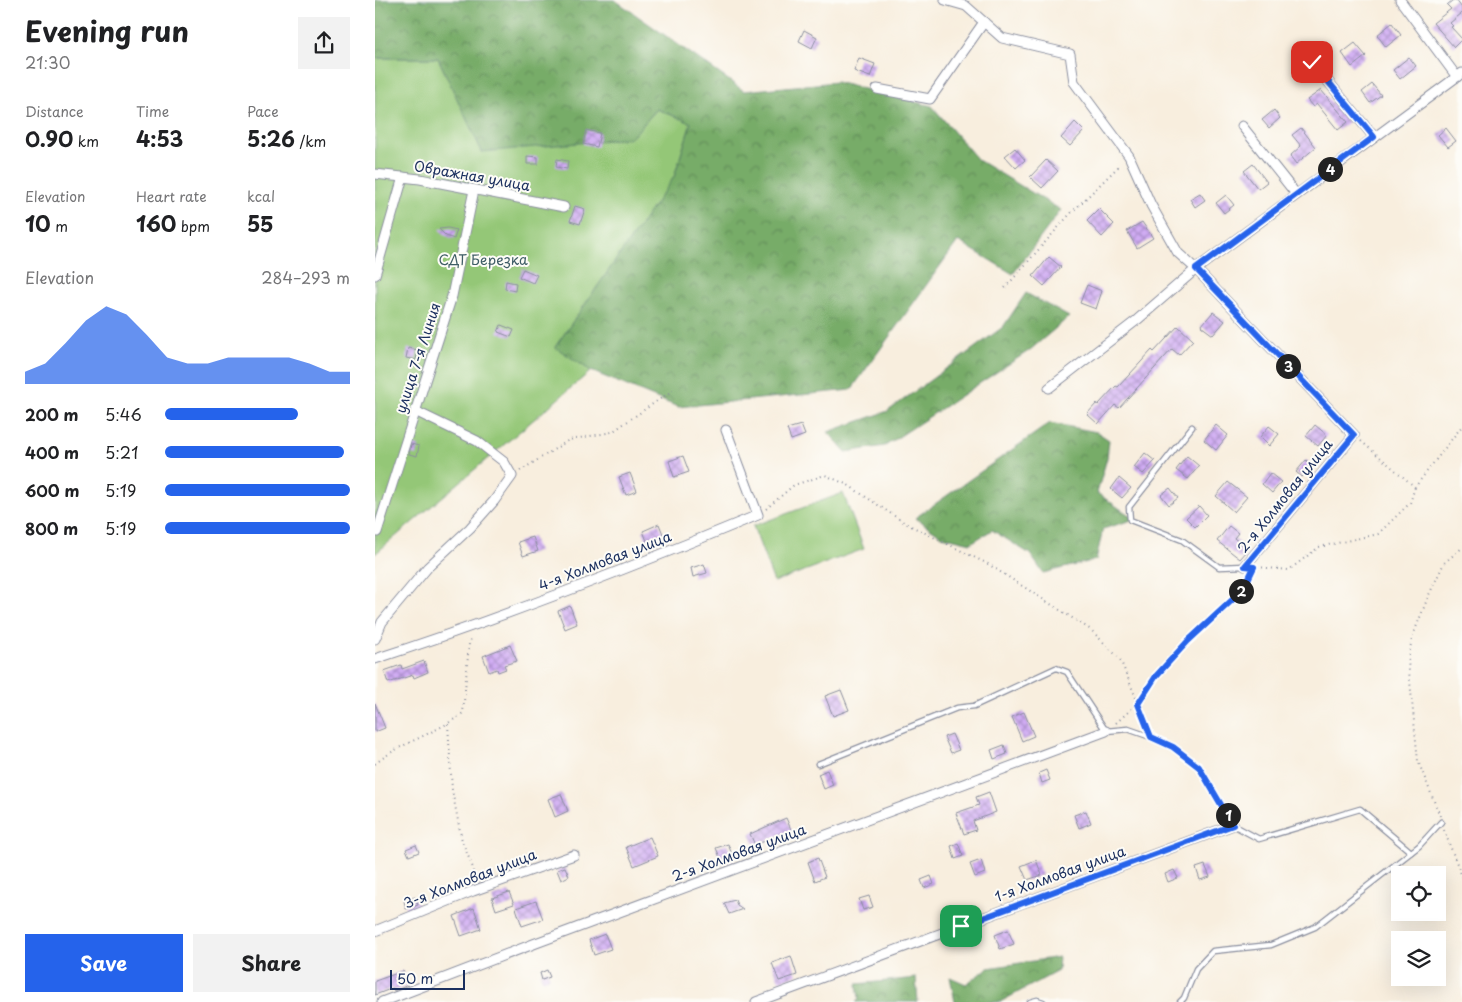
<!DOCTYPE html>
<html lang="en">
<head>
<meta charset="utf-8">
<style>
  body { margin:0; font-family:"Playpen Sans",sans-serif; background:#f2f2f2; color:#202124; height:100vh; display:flex; flex-direction:column; font-size:19px; white-space:nowrap }
  * { box-sizing:border-box; margin:0 }
  p { font-size:16px; color:#757577 }
  .icon { flex:none; width:28px; height:28px; fill:none; stroke:currentColor; stroke-width:2; stroke-linecap:round; stroke-linejoin:round }
  .map { position:relative; flex:1; overflow:hidden }
  .drawer { display:flex; flex-direction:column; background:#fff; width:375px }
  .drawer>* { flex:none }
  .fabs { position:absolute; left:1016px; top:866px; display:grid; gap:10px }
  .fabs a { display:grid; place-items:center; width:55px; height:55px; border-radius:0px; background:#fff; box-shadow:0 5px 20px #0002; font-size:25px }
  .scale { position:absolute; left:15px; bottom:12px; width:75px; box-sizing:border-box; padding-left:5px; border:2px solid #1b2f5e; border-top:0; font-size:14px; line-height:18px; white-space:nowrap; color:#1b2f5e; -webkit-text-stroke:4px #fdfcf7; paint-order:stroke }
  .pin { position:absolute; display:grid; place-items:center; width:42px; height:42px; color:#fff; margin:-21px; border-radius:10px; box-shadow:0 2px 8px #0006 }
  .km { position:absolute; width:25px; height:25px; margin:-12px; border-radius:50%; background:#222; color:#fff; font-size:14px; line-height:25px; text-align:center }
  .round { display:grid; place-items:center; flex:none; width:52px; height:52px; border-radius:0px; background:#f2f2f2 }
  .summary { display:flex; align-items:center; justify-content:space-between; height:85px; padding:0 25px }
  h1 { font-size:28px; font-weight:700; line-height:38px }
  .stats { display:grid; grid-template-columns:repeat(3,1fr); gap:8px; height:85px; padding:5px 25px }
  .stats div { display:grid; align-content:center }
  .stats b { font-size:21px; font-weight:700 }
  .stats small { font-size:14px; font-weight:400 }
  .stats p { font-size:14px }
  .chart { height:140px; padding:10px 25px }
  .chart p { display:flex; justify-content:space-between }
  .chart svg { width:100%; height:90px; margin-top:5px; fill:#2563eb; opacity:.7 }
  .action { display:flex; gap:10px; margin-top:auto; padding:10px 25px }
  .action a { flex:1; height:58px; border-radius:0px; background:#2563eb; color:#fff; font-size:20px; font-weight:700; line-height:58px; text-align:center }
  .action a+a { background:#f2f2f2; color:#202124 }
  ul { padding:0 25px; list-style:none; font-size:16px }
  li { display:grid; grid-template-columns:80px 60px 1fr; align-items:center; height:38px }
  li i { height:12px; border-radius:6px; background:#2563eb }
  main { display:flex; flex:1; min-height:0 }
  .map>svg:first-child { display:block }
  .green { fill:#94c777; stroke:#587b6a }
  .forest { fill:url(#forest-crowns); stroke:#496e63 }
  .building { fill:url(#building-cross-hatch) }
  .lines { fill:none; stroke-linecap:round; stroke-linejoin:round }
  .lane-casing { stroke:#8a8e9e; stroke-width:7 }
  .street-casing { stroke:#8a8e9e; stroke-width:11 }
  .path { stroke:#8a8e9e; stroke-width:2; stroke-dasharray:1 4; stroke-linecap:butt }
  .lane { stroke:#fff; stroke-width:4.5 }
  .street { stroke:#fff; stroke-width:9 }
  .route-casing { stroke:#fff; stroke-width:10 }
  .route { stroke:#2563eb; stroke-width:6 }
  .labels { text-anchor:middle; stroke-width:4; stroke-linejoin:round; paint-order:stroke }
  .street-label { font-size:14px; fill:#1b2f5e; stroke:#fdfcf7 }
  .park-label { font-size:14px; fill:#3f5d66; stroke:#fdfcf7 }
</style>
</head>
<body>
<main>
<section class="drawer">
<div class="summary"><div><h1>Evening run</h1><p>21:30</p></div><a class="round"><svg class="icon" aria-label="share" viewBox="0 0 24 24"><path d="M12 15V3M7 8l5-5 5 5M5 13v7h14v-7"/></svg></a></div>
<div class="stats">
<div><p>Distance</p><b>0.90<small> km</small></b></div>
<div><p>Time</p><b>4:53</b></div>
<div><p>Pace</p><b>5:26<small> /km</small></b></div>
</div>
<div class="stats">
<div><p>Elevation</p><b>10<small> m</small></b></div>
<div><p>Heart rate</p><b>160<small> bpm</small></b></div>
<div><p>kcal</p><b>55</b></div>
</div>
<div class="chart"><p><span>Elevation</span>284–293 m</p>
<svg viewBox="0 0 160 44" preserveAspectRatio="none"><path d="M0 44V38L10 34L20 24L30 13L40 6L50 10L60 20L70 31L80 34L90 34L100 31L110 31L120 31L130 31L140 34L150 38L160 38V44z"/></svg>
</div>
<ul>
<li><b>200 m</b>5:46<i style="width:72%"></i></li>
<li><b>400 m</b>5:21<i style="width:97%"></i></li>
<li><b>600 m</b>5:19<i style="width:100%"></i></li>
<li><b>800 m</b>5:19<i style="width:100%"></i></li>
</ul>
<div class="action"><a>Save</a><a>Share</a></div>
</section>
<div class="map">
<svg width="1087" height="1002" viewBox="0 0 1087 1002">
  <defs>
    <pattern id="forest-crowns" width="20" height="18" patternUnits="userSpaceOnUse" patternTransform="scale(1.25)"><rect width="20" height="18" fill="#77ac68"/><path d="M2 6a3 3 0 1 1 6 0M12 15a3 3 0 1 1 6 0" fill="none" stroke="#618c59"/></pattern>
    <pattern id="building-cross-hatch" width="8" height="8" patternUnits="userSpaceOnUse" patternTransform="scale(1.25)"><rect width="8" height="8" fill="#d0acf3"/><path d="M0 0l8 8M0 8l8-8" fill="none" stroke="#a88cc8"/></pattern>
  </defs>
  <rect width="100%" height="100%" fill="#fdfcf7"/>
  <filter id="ink" filterUnits="userSpaceOnUse"><feTurbulence type="fractalNoise" baseFrequency=".02" numOctaves="2"/><feDisplacementMap in="SourceGraphic" scale="10" xChannelSelector="R" yChannelSelector="G"/><feConvolveMatrix kernelMatrix="1 2 1 2 8 2 1 2 1" color-interpolation-filters="sRGB"/></filter>
  <filter id="wash" filterUnits="userSpaceOnUse"><feTurbulence type="fractalNoise" baseFrequency=".0096" numOctaves="4" result="noise"/><feDisplacementMap in="SourceGraphic" scale="20" xChannelSelector="R" yChannelSelector="G"/><feGaussianBlur stdDeviation="1.12" result="paint"/><feColorMatrix in="noise" values="0 0 0 0 0 0 0 0 0 0 0 0 0 0 0 0 0 1.4 0 .05"/><feComposite in="paint" operator="in"/></filter>
  <g filter="url(#wash)">
    <rect width="100%" height="100%" fill="#f8eede"/>
    <g class="green">
      <path d="M0,58H63L107,151L256,138L282,109L316,123L299,177L181,346L216,371L0,554Z"/>
      <path d="M468,493L489,549L399,582L378,526Z"/>
    </g>
    <g class="forest">
      <path d="M0,0H240L369,91L461,82L557,106L603,160L686,210L638,274L583,241L476,390L303,407L216,371L180,347L299,177L316,123L282,109L256,138L107,152L63,58H0Z"/>
      <path d="M651,293L694,317L655,350L510,446L471,452L453,432L513,411L628,327Z"/>
      <path d="M675,423L722,432L734,440L732,458L722,493L760,519L728,529L721,560L668,573L655,554L617,530L596,543L567,536L540,518Z"/>
      <path d="M684,957L683,971L625,1002H580L575,977L591,984L613,968Z"/>
      <path d="M541,978L543,1002H481L484,999L482,984Z"/>
    </g>
    <g id="blocks">
      <g class="building">
        <path d="M1078,0H1081L1087,8V13L1075,23L1078,26L1076,27L1087,39L1079,47L1058,23L1076,9L1072,5Z"/>
        <path d="M1017,23L1026,35L1011,47L1002,35Z"/>
        <path d="M429,30L442,37L437,48L424,41Z"/>
        <path d="M980,43L991,56L977,67L967,53Z"/>
        <path d="M1034,57L1041,66L1025,79L1018,70Z"/>
        <path d="M484,58L500,64L495,77L479,71Z"/>
        <path d="M997,84L1006,95L995,103L987,92Z"/>
        <path d="M946,90L973,122L963,130L942,104L938,107L932,100Z"/>
        <path d="M899,110L905,118L894,128L887,120Z"/>
        <path d="M700,122L709,131L695,146L686,138Z"/>
        <path d="M926,128L941,147L921,164L915,156L926,146L917,135Z"/>
        <path d="M1071,128L1081,141L1073,147L1063,135Z"/>
        <path d="M211,130L225,133L222,147L208,144Z"/>
        <path d="M640,148L650,160L641,168L630,156Z"/>
        <path d="M152,156L163,157V164H152Z"/>
        <path d="M182,159L193,161L192,169L181,167Z"/>
        <path d="M671,160L683,171L667,188L655,177Z"/>
        <path d="M878,164L892,182L883,189L869,171Z"/>
        <path d="M825,193L830,200L820,207L815,199Z"/>
        <path d="M851,195L859,205L849,213L841,203Z"/>
        <path d="M200,206L210,209L205,224L195,221Z"/>
        <path d="M724,209L739,224L727,237L712,221Z"/>
        <path d="M767,222L778,238L762,248L752,231Z"/>
        <path d="M73,228L82,230L79,239L71,236L64,229Z"/>
        <path d="M674,257L686,267L669,286L658,276Z"/>
        <path d="M148,269L162,275L158,283L144,277Z"/>
        <path d="M131,281L141,283L140,291L130,289Z"/>
        <path d="M712,285L727,291L721,309L705,303Z"/>
        <path d="M838,312L850,321L838,335L826,326Z"/>
        <path d="M126,325L139,330L136,337L123,332Z"/>
        <path d="M803,326L818,340L804,355L797,349L744,408L740,405L723,424L712,414L722,403L723,405L741,386L743,387L777,350L779,352Z"/>
        <path d="M33,348L43,350L41,360L31,358Z"/>
        <path d="M426,425L430,435L416,440L412,429Z"/>
        <path d="M841,425L853,435L841,450L829,440Z"/>
        <path d="M940,425L952,435L943,446L931,436Z"/>
        <path d="M894,426L904,434L894,446L885,437Z"/>
        <path d="M36,444L44,446L42,456L34,454Z"/>
        <path d="M770,453L780,461L768,474L759,467Z"/>
        <path d="M308,456L314,472L299,477L294,461Z"/>
        <path d="M812,456L824,466L813,479L801,470Z"/>
        <path d="M931,460L937,465L927,477L921,472Z"/>
        <path d="M255,473L262,491L251,495L244,477Z"/>
        <path d="M895,473L906,482L897,493L887,484Z"/>
        <path d="M744,478L756,488L747,498L736,489Z"/>
        <path d="M853,482L872,497L859,512L841,496Z"/>
        <path d="M795,488L803,498L794,505L786,495Z"/>
        <path d="M824,506L832,515L820,527L811,518Z"/>
        <path d="M284,524L290,539L274,546L268,531Z"/>
        <path d="M854,526L863,533L859,538L873,550L865,559L842,541Z"/>
        <path d="M158,537L163,551L148,556L143,542Z"/>
        <path d="M329,564L332,573L318,577L316,568Z"/>
        <path d="M195,606L202,624L190,629L183,611Z"/>
        <path d="M135,645L142,661L129,665L131,669L123,672L122,669L114,672L108,656Z"/>
        <path d="M49,661L53,672L39,678L38,675L13,683L9,671L26,665L27,669Z"/>
        <path d="M466,690L474,710L458,716L450,696Z"/>
        <path d="M0,703L10,728L0,732Z"/>
        <path d="M649,712L659,736L647,741L637,717Z"/>
        <path d="M577,734L584,750L576,753L569,737Z"/>
        <path d="M629,745L632,754L619,759L616,750Z"/>
        <path d="M452,770L458,785L449,789L443,774Z"/>
        <path d="M671,770L675,780L667,783L664,773Z"/>
        <path d="M614,792L621,812L598,821L601,830L589,834L581,813L604,805L601,797Z"/>
        <path d="M186,794L193,811L180,817L173,799Z"/>
        <path d="M711,811L716,823L704,828L699,815Z"/>
        <path d="M411,818L418,834L406,839L405,835L380,845L375,834Z"/>
        <path d="M275,837L283,856L259,866L251,847Z"/>
        <path d="M583,843L588,856L580,859L576,846Z"/>
        <path d="M353,844L359,860L348,864L341,848Z"/>
        <path d="M41,845L44,852L34,856L31,849Z"/>
        <path d="M443,858L450,877L440,881L433,862Z"/>
        <path d="M606,860L610,873L600,877L595,864Z"/>
        <path d="M661,860L667,875L652,880L646,866Z"/>
        <path d="M830,865L835,877L825,880L821,868Z"/>
        <path d="M190,867L194,876L186,880L182,870Z"/>
        <path d="M799,870L803,878L793,882L790,874Z"/>
        <path d="M556,876L559,884L549,888L546,880Z"/>
        <path d="M134,892L139,904L121,910L117,898Z"/>
        <path d="M494,896L498,907L488,910L484,899Z"/>
        <path d="M40,897L43,905L31,909L29,901Z"/>
        <path d="M360,900L362,905L368,909L354,914L349,903Z"/>
        <path d="M161,901L168,919L147,926L141,908Z"/>
        <path d="M99,908L106,929L86,936L79,916Z"/>
        <path d="M633,930L639,944L625,949L620,935Z"/>
        <path d="M230,934L236,949L219,955L214,940Z"/>
        <path d="M416,956L422,975L404,981L397,963Z"/>
        <path d="M172,970L175,977L167,980L165,973Z"/>
        <path d="M28,971L33,985L19,991L18,988L0,995V981Z"/>
      </g>
    </g>
  </g>
  <g filter="url(#ink)">
    <use href="#blocks" fill-opacity="0" stroke="#8a8e9e" stroke-width="1"/>
    <g class="lines">
      <g class="lane-casing">
        <g id="lane">
          <path d="M817,427L754,507L755,520L807,540L844,567L870,566"/>
          <path d="M443,764L582,708L599,706L681,668L692,672L731,731L753,729L776,737L798,747L824,767L858,825L884,839L985,809L1036,852"/>
          <path d="M655,1002L662,1000L668,1002"/>
          <path d="M805,1002L809,998L821,969L838,951L896,945L940,927L1044,846L1066,822"/>
        </g>
      </g>
      <g class="street-casing">
        <g id="street">
          <path d="M570,0L591,6L627,38L695,54L699,82L754,156L776,205L803,253L821,269L979,435L870,566"/>
          <path d="M1025,0L1082,77"/>
          <path d="M937,62L999,137"/>
          <path d="M502,89L555,99L609,22"/>
          <path d="M867,126L921,194"/>
          <path d="M0,174L45,179L189,207"/>
          <path d="M0,275L28,177"/>
          <path d="M674,388L762,320L821,269L1087,73"/>
          <path d="M2,532L77,296L99,190"/>
          <path d="M0,639L7,622L53,567L95,528L119,501L137,476L129,462L102,441L40,411"/>
          <path d="M0,659C130,617 257,567 383,515L351,430"/>
          <path d="M0,931L98,891L199,855"/>
          <path d="M7,1002L161,943L731,731"/>
          <path d="M381,1002L858,825"/>
        </g>
      </g>
      <g class="path">
        <path d="M630,288L695,214L746,164"/>
        <path d="M986,441L1040,487L1087,426"/>
        <path d="M145,471L194,440L237,432L298,390"/>
        <path d="M391,509L419,485L450,475L473,485L530,523L613,564L716,630L745,659L773,727"/>
        <path d="M882,567L914,570L944,547L1003,534L1035,503L1040,487"/>
        <path d="M741,723L763,703L781,675L813,641L868,590L876,574"/>
        <path d="M73,724L77,790L87,841L98,868V881"/>
        <path d="M0,764C26,742 61,734 88,713L94,644L97,636"/>
        <path d="M1065,816L1043,761L1033,661L1037,638L1053,597L1069,563L1087,548"/>
        <path d="M1069,830L1087,877"/>
      </g>
      <use href="#lane" class="lane"/>
      <use href="#street" class="street"/>
    </g>
  </g>
  <g class="lines" filter="url(#ink)">
    <g class="route-casing">
      <path id="route" d="M586,926L858,825L824,767L798,747L776,737L763,704L781,676L813,641L868,590L879,567L870,566L979,435L821,269L999,137L937,62"/>
    </g>
    <use href="#route" class="route"/>
  </g>
  <g class="labels">
    <g class="street-label">
      <text transform="translate(97 176) rotate(10)" y="5">Овражная улица</text>
      <text transform="translate(43 358) rotate(-72)" y="5">улица 7-я Линия</text>
      <text transform="translate(910 496) rotate(-51)" y="5">2-я Холмовая улица</text>
      <text transform="translate(230 561) rotate(-21)" y="5">4-я Холмовая улица</text>
      <text transform="translate(364 853) rotate(-20)" y="5">2-я Холмовая улица</text>
      <text transform="translate(685 874) rotate(-20)" y="5">1-я Холмовая улица</text>
      <text transform="translate(95 879) rotate(-21)" y="5">3-я Холмовая улица</text>
    </g>
    <g class="park-label">
      <text x="108" y="265">СДТ Березка</text>
    </g>
  </g>
</svg>
<div class="fabs">
<a><svg class="icon" aria-label="locate" viewBox="0 0 24 24"><circle cx="12" cy="12" r="6"/><path d="M12 2v4M12 18v4M2 12h4M18 12h4"/></svg></a>
<a><svg class="icon" aria-label="layers" viewBox="0 0 24 24"><path d="M12 4l9 5-9 5-9-5zM3 14l9 5 9-5"/></svg></a>
</div>
<div class="scale">50 m</div>
<div class="pin" style="left:586px;top:926px;background:#1e9e55"><svg class="icon" aria-label="arrive" viewBox="0 0 24 24"><path d="M6 21V4h12l-3 4 3 4H6"/></svg></div>
<div class="pin" style="left:937px;top:62px;background:#d93025"><svg class="icon" aria-label="check" viewBox="0 0 24 24"><path d="M5 12l5 5 9-10"/></svg></div>
<b class="km" style="left:853px;top:815px">1</b>
<b class="km" style="left:866px;top:591px">2</b>
<b class="km" style="left:913px;top:366px">3</b>
<b class="km" style="left:955px;top:169px">4</b>
</div>
</main>
</body>
</html>
